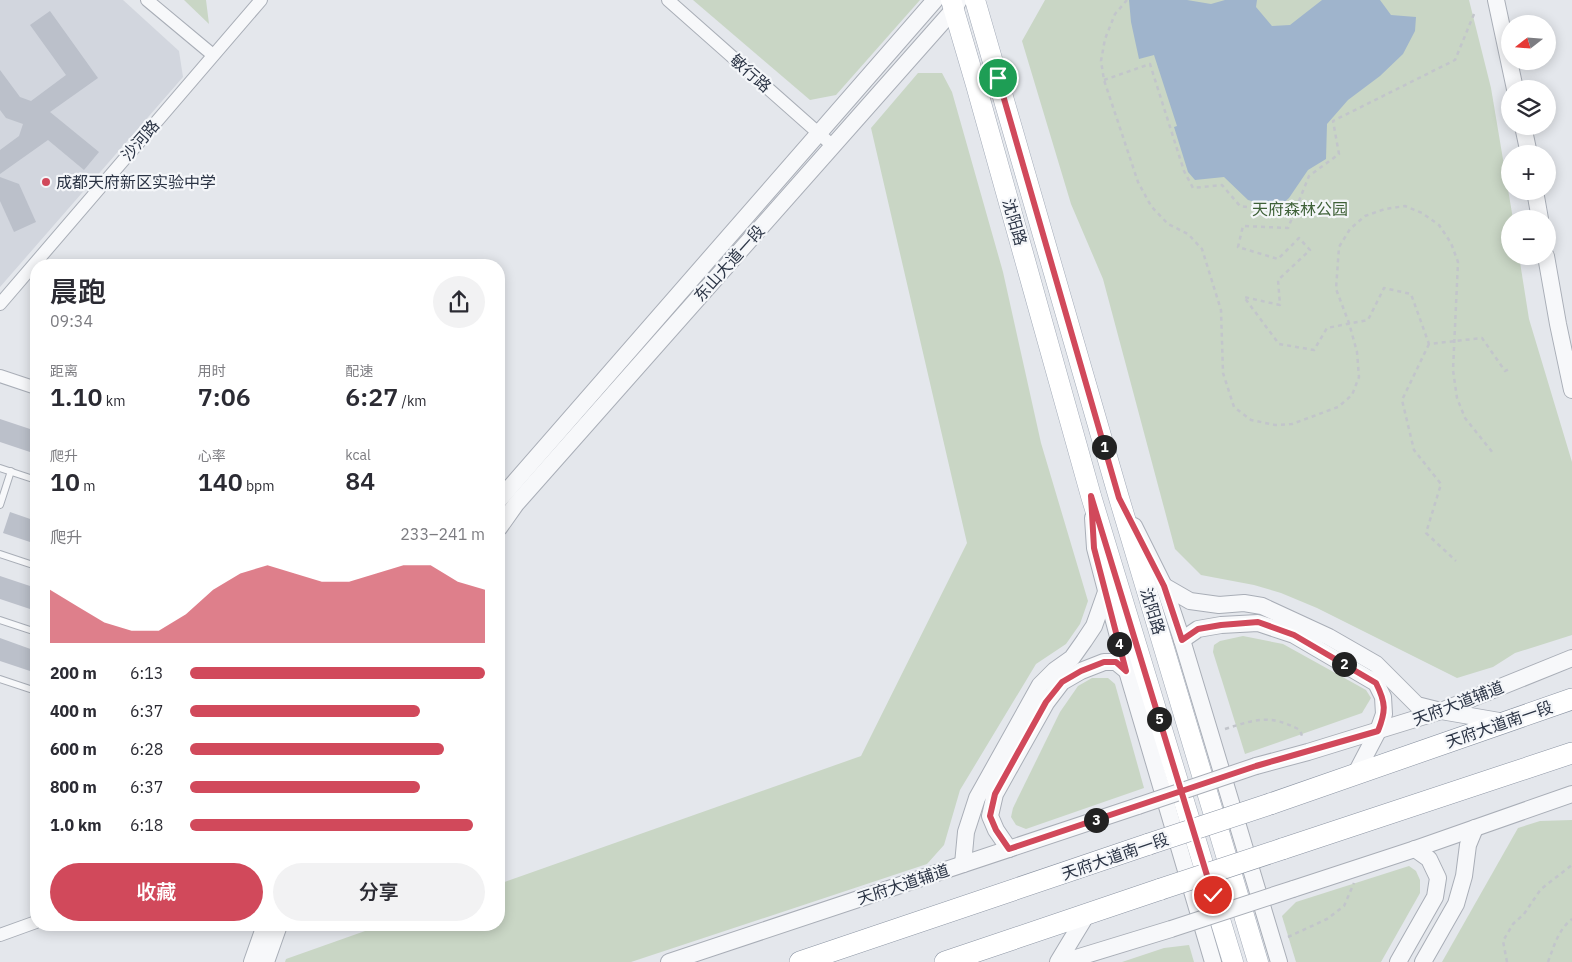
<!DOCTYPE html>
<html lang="zh">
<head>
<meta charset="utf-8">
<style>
  body { margin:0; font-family:"IBM Plex Sans","Noto Sans SC",sans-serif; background:#f2f2f3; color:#2b2b33; height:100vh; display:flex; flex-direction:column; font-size:19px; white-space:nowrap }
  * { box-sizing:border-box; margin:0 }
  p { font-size:16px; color:#7c7c81 }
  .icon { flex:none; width:28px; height:28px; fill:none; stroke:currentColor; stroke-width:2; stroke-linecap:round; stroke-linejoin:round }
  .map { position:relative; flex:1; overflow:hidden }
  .panel { position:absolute; left:30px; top:259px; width:475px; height:672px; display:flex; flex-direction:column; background:#fff; border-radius:20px; box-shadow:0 2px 12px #0003 }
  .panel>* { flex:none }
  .needle { width:32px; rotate:253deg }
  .buttons { position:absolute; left:1501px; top:15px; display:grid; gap:10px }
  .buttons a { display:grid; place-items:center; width:55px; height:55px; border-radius:50%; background:#fff; box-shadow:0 2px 12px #0003; font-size:25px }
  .pin { position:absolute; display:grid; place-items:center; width:42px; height:42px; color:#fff; margin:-21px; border:2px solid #fff; border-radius:50%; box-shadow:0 1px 5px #0007 }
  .km { position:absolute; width:25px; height:25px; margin:-12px; border-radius:50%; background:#222; color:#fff; font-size:14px; line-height:25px; text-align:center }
  .round { display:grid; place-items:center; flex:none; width:52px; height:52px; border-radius:26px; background:#f2f2f3 }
  .head { display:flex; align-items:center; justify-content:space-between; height:85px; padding:0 20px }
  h1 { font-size:28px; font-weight:600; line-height:38px }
  .figures { display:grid; grid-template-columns:repeat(3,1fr); gap:8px; height:85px; padding:5px 20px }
  .figures div { display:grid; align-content:center }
  .figures b { font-size:25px; font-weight:600 }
  .figures small { font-size:14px; font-weight:400 }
  .figures p { font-size:14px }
  .chart { height:140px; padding:10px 20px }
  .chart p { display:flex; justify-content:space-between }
  .chart svg { width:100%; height:90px; margin-top:5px; fill:#d1495b; opacity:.7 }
  .cta { display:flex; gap:10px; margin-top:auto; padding:10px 20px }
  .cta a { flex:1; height:58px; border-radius:30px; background:#d1495b; color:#fff; font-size:20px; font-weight:600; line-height:58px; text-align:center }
  .cta a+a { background:#f2f2f3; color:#2b2b33 }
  ul { padding:0 20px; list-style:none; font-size:16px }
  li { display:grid; grid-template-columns:80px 60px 1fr; align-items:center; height:38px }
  li i { height:12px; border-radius:6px; background:#d1495b }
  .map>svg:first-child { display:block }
  .built { fill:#d2d6de }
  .green { fill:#c9d6c5 }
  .water { fill:#9fb4cc }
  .building { fill:#bbc0ca }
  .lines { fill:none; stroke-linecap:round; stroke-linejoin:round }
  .service-casing { stroke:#a9aeb7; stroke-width:8 }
  .minor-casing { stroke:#a9aeb7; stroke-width:14 }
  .tertiary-casing { stroke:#a9aeb7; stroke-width:18 }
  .primary-casing { stroke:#a3abb8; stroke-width:21 }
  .trunk-casing { stroke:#8b94a3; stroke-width:22 }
  .path { stroke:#c2c5cb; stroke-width:2.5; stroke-dasharray:4 4; stroke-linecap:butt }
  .service { stroke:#f7f8fa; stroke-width:6 }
  .minor { stroke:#f7f8fa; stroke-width:12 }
  .tertiary { stroke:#f7f8fa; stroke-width:16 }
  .primary { stroke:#fff; stroke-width:20 }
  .trunk { stroke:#fff; stroke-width:21 }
  .tertiary-bridge-casing { stroke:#a9aeb7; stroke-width:18; stroke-linecap:butt }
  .trunk-bridge-casing { stroke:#8b94a3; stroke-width:22; stroke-linecap:butt }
  .tertiary-bridge { stroke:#f7f8fa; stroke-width:16 }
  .trunk-bridge { stroke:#fff; stroke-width:21 }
  .route-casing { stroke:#fff; stroke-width:10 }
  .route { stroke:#d1495b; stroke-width:6 }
  .poi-dot { fill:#d1495b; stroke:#f4f6f9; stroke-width:2 }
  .labels { text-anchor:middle; stroke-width:4.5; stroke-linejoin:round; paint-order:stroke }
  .street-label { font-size:16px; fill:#2b3445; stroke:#f4f6f9 }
  .poi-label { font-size:16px; fill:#2b3445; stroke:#f4f6f9; text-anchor:start }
  .park-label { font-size:16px; fill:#3f6138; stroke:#f4f6f9 }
</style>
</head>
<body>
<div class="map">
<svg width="1572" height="962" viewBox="0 0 1572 962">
  <rect width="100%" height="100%" fill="#e4e7ec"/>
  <path class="built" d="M0,0H123L179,51L183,77L0,287Z"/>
  <g class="green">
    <path d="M184,0H206L209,24Z"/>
    <path d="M693,0H920L836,95L810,100Z"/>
    <path d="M1045,0H1469L1491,88L1513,219H1510V256H1519L1529,319L1572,462V635L1515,653L1493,667L1457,678L1317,608L1281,593L1254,585L1201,575L1175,549L1103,279L1071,204L1022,41Z"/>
    <path d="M918,73H942L952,92L1003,272L1041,443L1088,601L1080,624L1066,644L1036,664L960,790L944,845L927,864L631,962H285L286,959L382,925H499V884L861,756L967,543L871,128Z"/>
    <path d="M1243,636L1283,644L1366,690L1371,698L1362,713L1245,754L1213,652L1214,645L1220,641Z"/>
    <path d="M1092,678H1108L1115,684L1144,788L1026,829L1016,825L1011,817L1013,808L1060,712L1078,686Z"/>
    <path d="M1572,820V962H1442L1518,828L1540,821Z"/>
    <path d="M1409,866L1416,871L1420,880V893L1381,962H1296L1282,916L1296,902Z"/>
    <path d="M1189,945L1194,962H1122L1164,948Z"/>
  </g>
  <path class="water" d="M1129,0H1187L1211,4L1225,0H1257L1256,7L1272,26L1290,25L1322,0H1380L1391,15L1416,17L1415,31L1403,54L1380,76L1348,100L1327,124L1326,159L1308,170L1289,198L1280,206H1270L1248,200L1224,177L1195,180L1188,172L1174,127L1177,126L1154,55L1139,59L1131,22Z"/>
  <g class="building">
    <path d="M50,11L98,78L50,112L99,152L84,170L48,140L0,174V150L19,136L23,124L6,118L0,110V70L20,97L31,101L66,75L30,25Z"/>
    <path d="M0,177L19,184L36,222L14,232L0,201Z"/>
    <path d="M0,419L36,431V454L0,442Z"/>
    <path d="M10,512L36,521V544L3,533Z"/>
    <path d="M0,576L36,588V611L0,599Z"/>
    <path d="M0,638L36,651V673L0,661Z"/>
  </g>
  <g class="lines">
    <g class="service-casing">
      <g id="service">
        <path d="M0,468L36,480"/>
        <path d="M0,505L11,471"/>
        <path d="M0,554L36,566"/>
        <path d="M0,620L36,632"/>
        <path d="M0,679L36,691"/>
      </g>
    </g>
    <g class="minor-casing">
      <g id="minor">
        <path d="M147,0L213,55"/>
        <path d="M668,0L833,146"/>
        <path d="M0,304L261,0"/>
        <path d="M0,376L36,388"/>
        <path d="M0,935L36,922"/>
      </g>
    </g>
    <g class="tertiary-casing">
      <g id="tertiary">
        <path d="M1496,0L1515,89"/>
        <path d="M1523,126L1529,154"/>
        <path d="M1535,191L1540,219"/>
        <path d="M1546,256L1558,324L1572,390"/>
        <path d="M499,500L935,0"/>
        <path d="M1093,518L1095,548L1127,671L1213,962"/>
        <path d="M1134,526L1164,586L1182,640L1279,962"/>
        <path d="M499,528L516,504L954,9L959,0"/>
        <path d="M1164,586L1190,601L1219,605L1244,603L1262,606L1329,637L1376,664L1417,705L1441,711L1505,722"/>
        <path d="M1182,640L1198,629L1221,625L1258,623L1294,635L1376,683L1383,697L1384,714L1378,731L1356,773"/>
        <path d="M1256,766L1308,752L1441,711L1572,658"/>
        <path d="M1009,849L996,830L990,816L995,794L1046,703L1062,682L1081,671L1104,662H1116L1127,671"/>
        <path d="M963,864L966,832L977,798L1040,685L1055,670L1072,658L1084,641L1094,626L1106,592"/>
        <path d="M1293,889L1415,849L1572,794"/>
        <path d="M252,962L265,925"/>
        <path d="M266,962L279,925"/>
        <path d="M669,962L1138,806"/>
        <path d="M1058,962L1087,914"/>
        <path d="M1063,962L1171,929"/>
        <path d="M1398,962L1435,897L1438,878L1429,859L1415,849"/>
        <path d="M1423,962L1456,904L1464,876L1468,845L1475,828"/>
      </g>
    </g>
    <g class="primary-casing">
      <g id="primary">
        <path d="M951,0L976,85L1091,496L1233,962"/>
        <path d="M975,0L1119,498L1258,962"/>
      </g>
    </g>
    <g class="trunk-casing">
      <g id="trunk">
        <path d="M1270,804L1572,699"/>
        <path d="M1282,849L1572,753"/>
        <path d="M800,962L1149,844"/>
        <path d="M945,962L1161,889"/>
      </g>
    </g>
    <g class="path">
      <path d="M1127,0L1115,14L1105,39L1101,61L1104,80L1138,182L1151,206L1168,224L1188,234L1202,249L1221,310L1223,373L1234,407L1251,420L1275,425L1292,424L1338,407L1352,395L1359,377L1357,352L1349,323L1336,289L1339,247L1350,229L1365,216L1385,209L1405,206L1422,213L1439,225L1451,243L1458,262L1453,370L1457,398L1465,418L1493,453"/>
      <path d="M1474,14L1455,60L1333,121L1339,154L1309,176L1288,228L1243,226L1238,247L1278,259L1299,238L1310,250L1278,280L1280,305L1244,297L1279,344L1314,350L1327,328L1368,320L1384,288L1411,294L1429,344L1482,338L1505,371L1511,368"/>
      <path d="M1104,80L1150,64L1184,171L1193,188L1222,185L1240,206L1294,214"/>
      <path d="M1429,344L1402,400L1414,450L1441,484L1426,533L1456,561"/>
      <path d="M1225,729C1257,719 1269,714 1300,730L1303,739"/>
      <path d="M1288,937L1327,919L1344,906L1354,883"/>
      <path d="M1507,962L1503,941L1513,924L1524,914L1541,889L1572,865"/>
      <path d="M1548,962C1554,946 1558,930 1572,919"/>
    </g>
    <use href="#service" class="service"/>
    <use href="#minor" class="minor"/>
    <use href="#tertiary" class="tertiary"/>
    <use href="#primary" class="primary"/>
    <use href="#trunk" class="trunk"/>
    <g class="tertiary-bridge-casing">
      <g id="tertiary-bridge">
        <path d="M1138,806L1256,766"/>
        <path d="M1171,929L1293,889"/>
      </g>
    </g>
    <g class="trunk-bridge-casing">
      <g id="trunk-bridge">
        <path d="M1149,844L1270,804"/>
        <path d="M1161,889L1282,849"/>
      </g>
    </g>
    <use href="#tertiary-bridge" class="tertiary-bridge"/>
    <use href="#trunk-bridge" class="trunk-bridge"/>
  </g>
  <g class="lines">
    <g class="route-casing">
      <path id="route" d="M998,78L1119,498L1164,586L1182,640L1198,629L1221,625L1258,622L1294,635L1376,683C1386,703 1386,711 1378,731L1256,766L1009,849L996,830L990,816L995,794L1046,702L1062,682L1081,671L1104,662H1116L1126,671L1094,548L1091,496C1132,629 1172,762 1213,895"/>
    </g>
    <use href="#route" class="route"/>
  </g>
  <circle class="poi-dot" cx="46" cy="182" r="5"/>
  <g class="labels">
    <g class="street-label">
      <text transform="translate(751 73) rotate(41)" y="6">敏行路</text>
      <text transform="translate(140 140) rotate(-49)" y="6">沙河路</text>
      <text transform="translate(1015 222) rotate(74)" y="6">沈阳路</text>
      <text transform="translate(729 263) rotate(-48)" y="6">东山大道一段</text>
      <text transform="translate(1153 611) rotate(73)" y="6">沈阳路</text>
      <text transform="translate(1458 703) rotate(-21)" y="6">天府大道辅道</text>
      <text transform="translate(1499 724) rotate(-19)" y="6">天府大道南一段</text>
      <text transform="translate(1115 856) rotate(-19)" y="6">天府大道南一段</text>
      <text transform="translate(903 884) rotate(-18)" y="6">天府大道辅道</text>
    </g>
    <g class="poi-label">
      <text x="56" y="188">成都天府新区实验中学</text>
    </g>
    <g class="park-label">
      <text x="1300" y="215">天府森林公园</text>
    </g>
  </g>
</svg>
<div class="buttons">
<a><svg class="needle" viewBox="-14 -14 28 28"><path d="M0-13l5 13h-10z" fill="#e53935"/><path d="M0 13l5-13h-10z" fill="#7c7c81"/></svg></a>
<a><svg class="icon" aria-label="layers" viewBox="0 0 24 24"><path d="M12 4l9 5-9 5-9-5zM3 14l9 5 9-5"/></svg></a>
<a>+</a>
<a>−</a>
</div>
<div class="pin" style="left:998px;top:78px;background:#1e9e55"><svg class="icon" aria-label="arrive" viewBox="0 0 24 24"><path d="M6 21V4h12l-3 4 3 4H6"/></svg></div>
<div class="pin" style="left:1213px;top:895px;background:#d93025"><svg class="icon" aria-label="check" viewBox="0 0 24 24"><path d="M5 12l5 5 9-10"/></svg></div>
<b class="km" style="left:1104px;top:447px">1</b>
<b class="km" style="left:1344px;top:664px">2</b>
<b class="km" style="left:1096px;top:820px">3</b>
<b class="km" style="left:1119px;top:644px">4</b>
<b class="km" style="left:1159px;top:719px">5</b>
<section class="panel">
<div class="head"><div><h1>晨跑</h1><p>09:34</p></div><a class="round"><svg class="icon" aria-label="share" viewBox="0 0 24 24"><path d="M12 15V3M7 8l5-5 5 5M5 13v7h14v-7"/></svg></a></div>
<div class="figures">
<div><p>距离</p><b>1.10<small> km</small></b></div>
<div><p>用时</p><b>7:06</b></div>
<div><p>配速</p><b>6:27<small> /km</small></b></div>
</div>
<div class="figures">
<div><p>爬升</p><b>10<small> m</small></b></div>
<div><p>心率</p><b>140<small> bpm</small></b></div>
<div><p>kcal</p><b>84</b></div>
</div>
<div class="chart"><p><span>爬升</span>233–241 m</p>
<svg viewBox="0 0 160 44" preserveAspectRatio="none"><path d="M0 44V18L10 26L20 34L30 38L40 38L50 30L60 18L70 10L80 6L90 10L100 14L110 14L120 10L130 6L140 6L150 14L160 18V44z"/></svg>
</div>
<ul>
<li><b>200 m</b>6:13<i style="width:100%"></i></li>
<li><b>400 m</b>6:37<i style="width:78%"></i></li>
<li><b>600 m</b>6:28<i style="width:86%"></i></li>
<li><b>800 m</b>6:37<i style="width:78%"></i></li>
<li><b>1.0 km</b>6:18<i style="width:96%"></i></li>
</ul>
<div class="cta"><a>收藏</a><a>分享</a></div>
</section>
</div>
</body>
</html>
